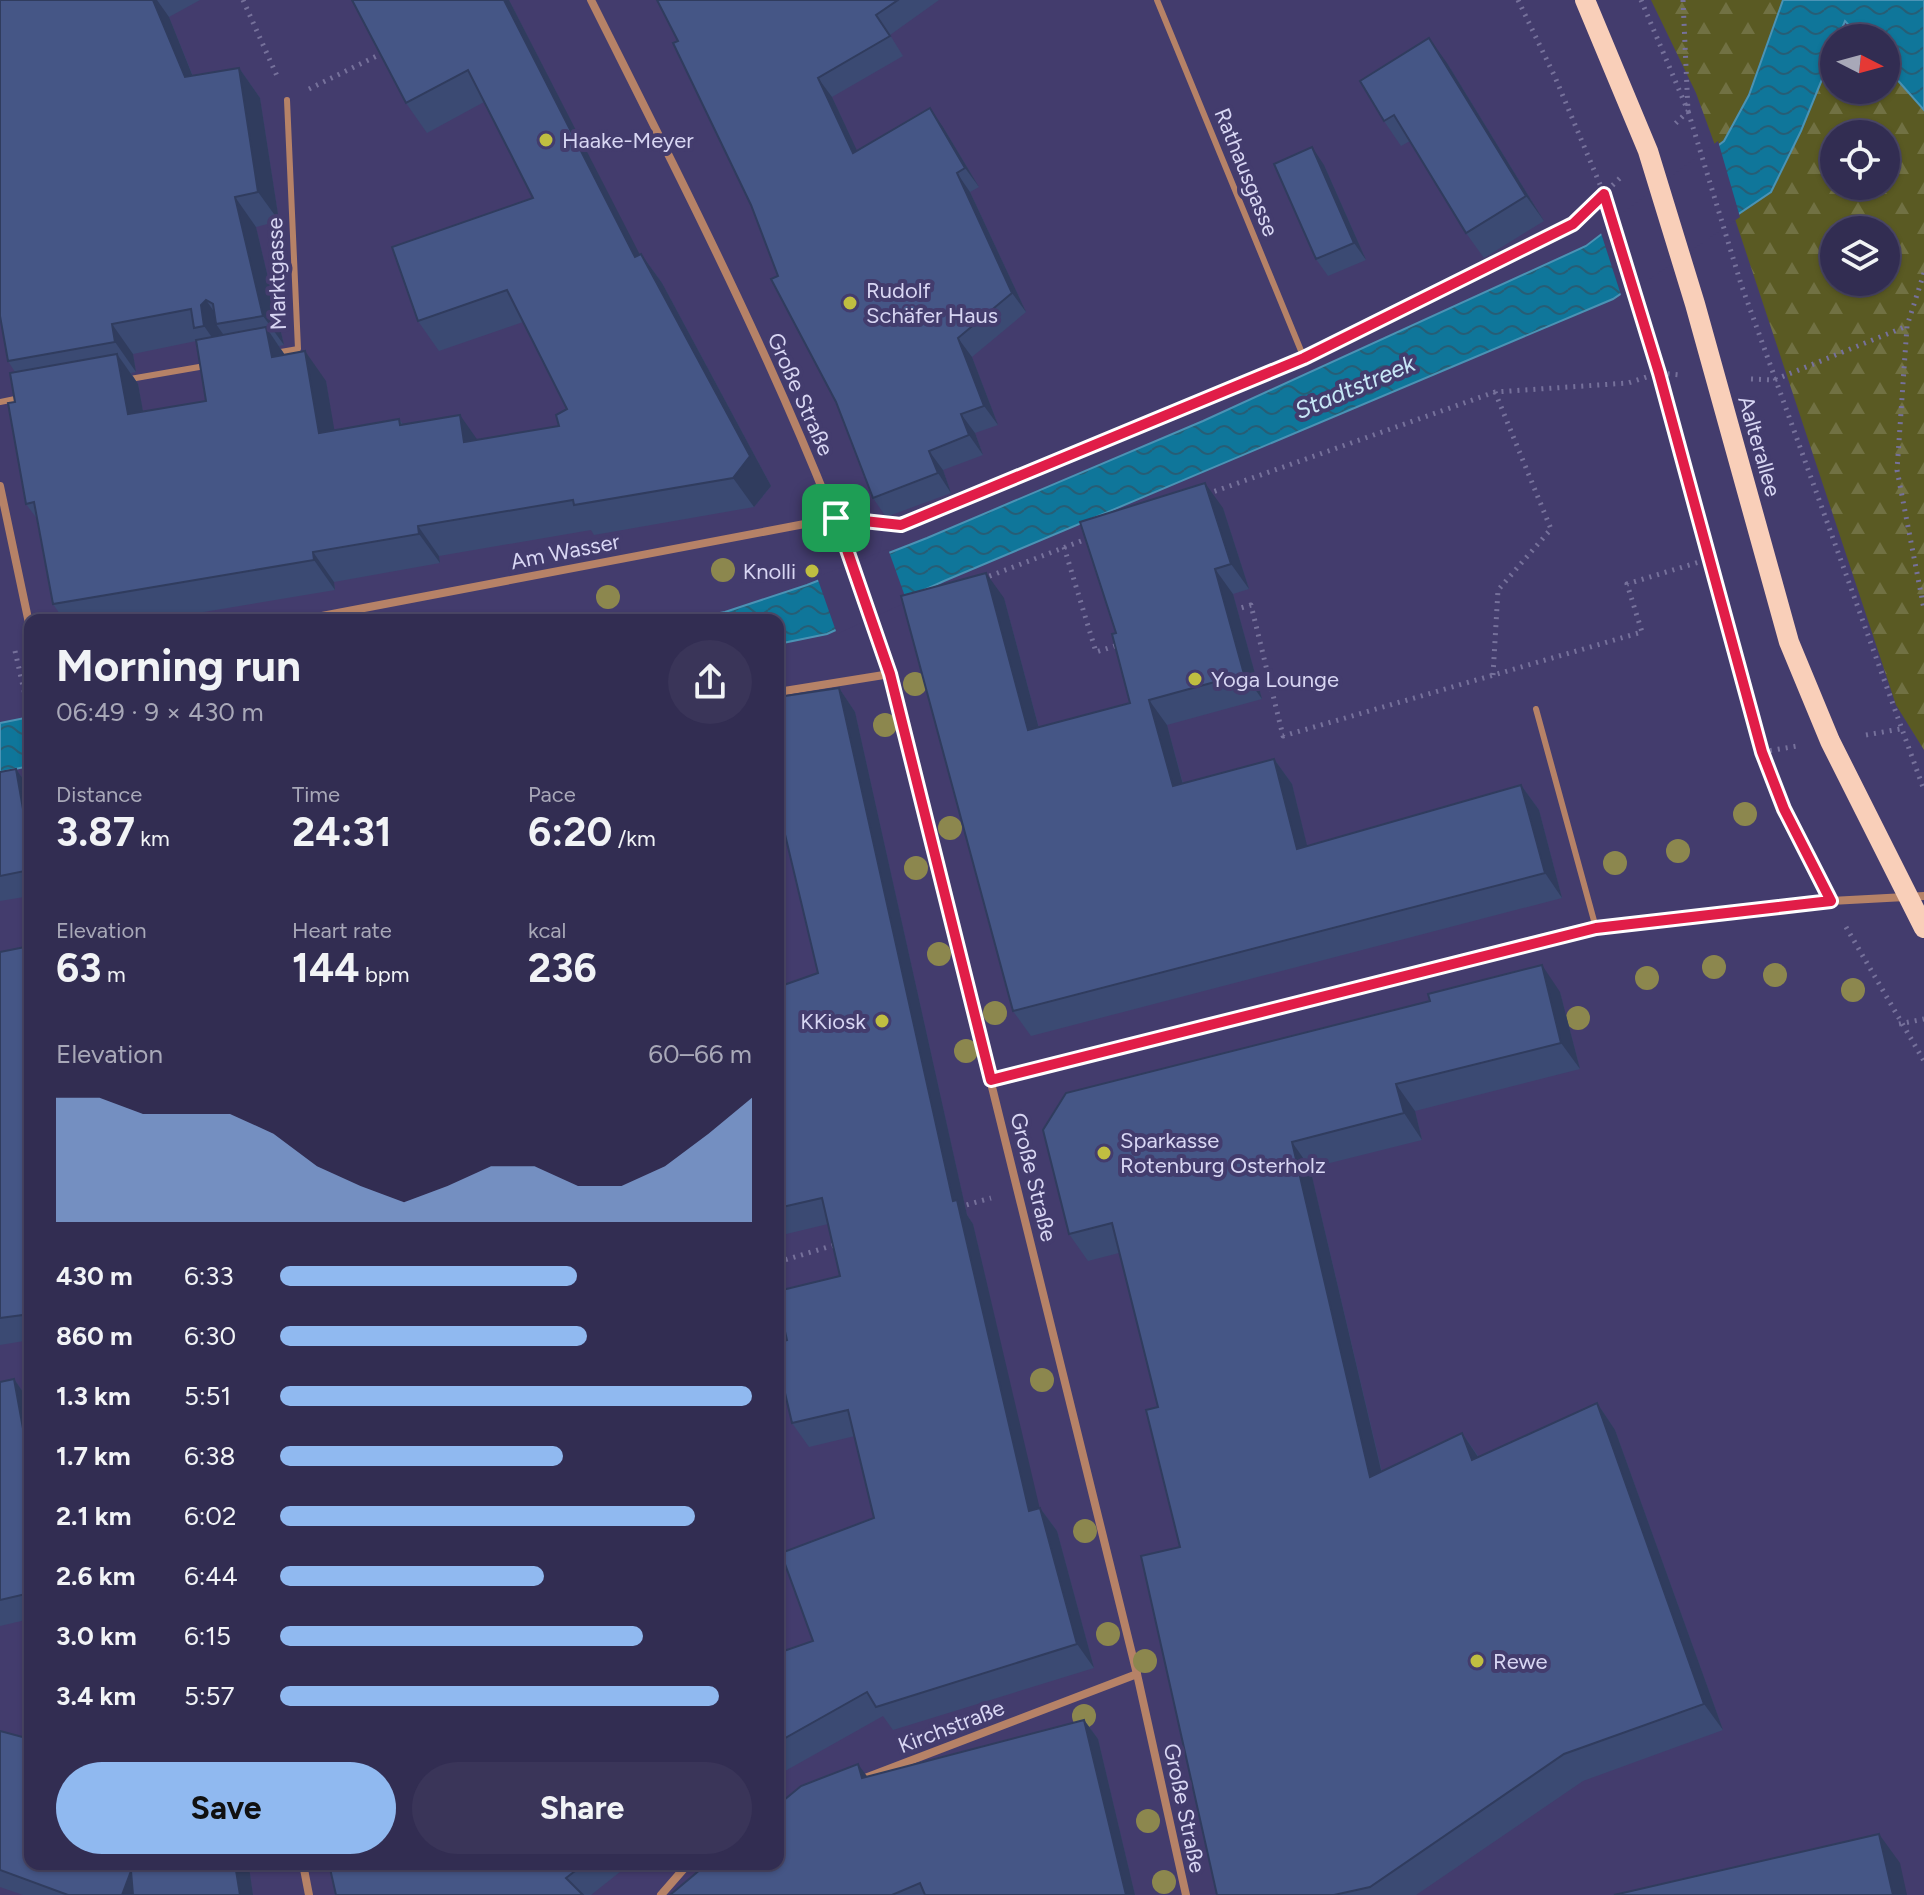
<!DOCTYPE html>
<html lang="en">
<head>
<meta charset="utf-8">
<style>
  body { margin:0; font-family:Figtree,sans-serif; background:#3a3559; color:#f1f3f6; height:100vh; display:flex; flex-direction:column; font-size:30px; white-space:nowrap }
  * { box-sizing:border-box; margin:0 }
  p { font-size:26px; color:#a8a8b8 }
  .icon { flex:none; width:44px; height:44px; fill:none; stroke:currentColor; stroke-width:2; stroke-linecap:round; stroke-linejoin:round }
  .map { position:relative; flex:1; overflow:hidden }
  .sheet { position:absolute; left:24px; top:614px; width:760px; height:1256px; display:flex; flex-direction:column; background:#322d52; border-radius:16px; box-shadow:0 2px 6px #0004,0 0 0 2px #4d4969 }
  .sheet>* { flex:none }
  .needle { width:52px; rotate:96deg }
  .tools { position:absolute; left:1820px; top:24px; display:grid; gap:16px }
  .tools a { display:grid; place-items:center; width:80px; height:80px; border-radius:50%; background:#322d52; box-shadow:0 2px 6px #0004,0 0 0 2px #4d4969; font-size:40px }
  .pin { position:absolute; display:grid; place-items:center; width:68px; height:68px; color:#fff; margin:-34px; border-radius:16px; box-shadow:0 4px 12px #0006 }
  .round { display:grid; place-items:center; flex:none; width:84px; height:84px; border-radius:42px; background:#3a3559 }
  .summary { display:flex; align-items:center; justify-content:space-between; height:136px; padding:0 32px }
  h1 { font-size:44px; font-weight:700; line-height:60px }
  .stats { display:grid; grid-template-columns:repeat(3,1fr); gap:12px; height:136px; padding:8px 32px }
  .stats div { display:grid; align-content:center }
  .stats b { font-size:40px; font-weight:700 }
  .stats small { font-size:22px; font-weight:400 }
  .stats p { font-size:22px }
  .chart { height:224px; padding:16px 32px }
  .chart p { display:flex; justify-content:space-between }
  .chart svg { width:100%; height:144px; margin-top:8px; fill:#90b9f0; opacity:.7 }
  .button { display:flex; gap:16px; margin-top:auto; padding:16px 32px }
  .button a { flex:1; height:92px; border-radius:48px; background:#90b9f0; color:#111; font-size:32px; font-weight:700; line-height:92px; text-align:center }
  .button a+a { background:#3a3559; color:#f1f3f6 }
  ul { padding:0 32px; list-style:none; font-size:26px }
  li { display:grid; grid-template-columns:128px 96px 1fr; align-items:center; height:60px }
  li i { height:20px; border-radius:10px; background:#90b9f0 }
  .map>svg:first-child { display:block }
  .forest { fill:url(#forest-firs); fill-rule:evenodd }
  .water { fill:url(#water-waves); stroke:#4b93b5; stroke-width:2 }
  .pier { fill:#433c6d }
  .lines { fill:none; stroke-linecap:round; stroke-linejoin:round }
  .path { stroke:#76719b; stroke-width:5; stroke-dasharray:2 6; stroke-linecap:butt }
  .lane { stroke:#b68267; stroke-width:6 }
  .street { stroke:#b68267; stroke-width:8 }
  .primary { stroke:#f9cfb9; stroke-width:20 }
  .tree { fill:#8c874e }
  .wall { fill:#3b4a73; fill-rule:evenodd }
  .shaded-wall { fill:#303c5e }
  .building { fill:#455686; stroke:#303c5e; stroke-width:2 }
  .route-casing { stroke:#fff; stroke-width:16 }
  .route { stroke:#e11d48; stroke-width:10 }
  .poi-dot { fill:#c0be41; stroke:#433c6d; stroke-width:3 }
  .labels { text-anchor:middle; stroke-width:8; stroke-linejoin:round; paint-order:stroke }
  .poi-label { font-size:22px; fill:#d8d6f3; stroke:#433c6d; text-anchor:start }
  .street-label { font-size:22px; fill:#d8d6f3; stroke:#433c6d }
  .water-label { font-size:24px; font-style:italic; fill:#c7e7f6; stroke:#433c6d }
</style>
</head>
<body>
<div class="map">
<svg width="1924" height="1895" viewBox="0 0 1924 1895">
  <defs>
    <pattern id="forest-firs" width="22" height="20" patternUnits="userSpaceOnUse" patternTransform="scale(2)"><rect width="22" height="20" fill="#5a5a23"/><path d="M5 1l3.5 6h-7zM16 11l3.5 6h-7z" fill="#717143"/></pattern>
    <pattern id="water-waves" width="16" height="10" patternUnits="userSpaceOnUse" patternTransform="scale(2)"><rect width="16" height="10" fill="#0f769a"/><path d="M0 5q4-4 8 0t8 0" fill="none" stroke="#265e76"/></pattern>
  </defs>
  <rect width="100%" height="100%" fill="#433c6d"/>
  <g class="forest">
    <path d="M1651,0H1783C1771,36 1745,126 1716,148L1696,93Z"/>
    <path d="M1834,50V90H1886V67L1924,110V750L1896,705L1734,216L1771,192ZM1834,134H1886V186H1834ZM1834,230H1886V282H1834Z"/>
  </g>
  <g class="water">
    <path d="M1783,0H1924V110L1886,67V38H1861L1845,21L1838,38H1834V50L1801,131L1771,192L1613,299L944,581L827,634L778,644V620H685L725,612L807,585L927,538L1203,421L1586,246L1724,141L1749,95Z"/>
    <path d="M30,717V766L0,772V723Z"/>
  </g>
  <g class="pier">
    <path d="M1718,141L1740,217L1622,298L1600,230Z"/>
    <path d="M888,549L907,602L837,634L817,577Z"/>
  </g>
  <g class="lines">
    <g class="path">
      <path d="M243,0L277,76"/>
      <path d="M1518,0L1555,77L1604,194L1659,373L1762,752L1784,809L1818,876"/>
      <path d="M1641,0L1688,111L1675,124"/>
      <path d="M1683,0L1688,111L1741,284L1924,790"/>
      <path d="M309,89L385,52"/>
      <path d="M1924,273L1907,326L1897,470L1924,609"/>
      <path d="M1329,346L1573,224L1622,176"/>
      <path d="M1751,379L1774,380L1907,326"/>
      <path d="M1207,494L1495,392L1628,383L1659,373L1681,375"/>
      <path d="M1064,547L1096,652L1121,644"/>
      <path d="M982,579L1089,538"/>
      <path d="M1234,610L1251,605L1283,736L1642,632L1627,584L1709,559"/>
      <path d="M15,651L30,717"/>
      <path d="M1493,675L1498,590L1551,529L1495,392"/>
      <path d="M1866,735L1900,729"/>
      <path d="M1762,752L1797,746"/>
      <path d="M1846,927L1924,1061"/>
      <path d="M1899,1024L1924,1019"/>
      <path d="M959,1207L991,1198"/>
      <path d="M778,1262L838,1244"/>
      <path d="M778,1797L782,1809"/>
    </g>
    <g class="lane">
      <path d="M275,353L298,349L287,100"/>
      <path d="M130,379L205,366"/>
      <path d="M0,402L20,398"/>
      <path d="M836,518L901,525L1304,358L1157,0"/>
      <path d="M1536,709L1596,928"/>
    </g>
    <g class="street">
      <path d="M591,0C701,220 815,439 890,674L1137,1674L1186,1895"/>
      <path d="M0,486L30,628"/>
      <path d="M301,620L836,518"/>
      <path d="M778,692L890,674"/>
      <path d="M991,1080L1596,928L1831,901L1924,896"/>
      <path d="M865,1778L1137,1674"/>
      <path d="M303,1864L309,1895"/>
      <path d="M661,1895L688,1864"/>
    </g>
    <path class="primary" d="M1585,0L1648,151L1695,304L1789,642L1830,741L1924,928"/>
  </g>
  <g class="tree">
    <circle cx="723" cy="570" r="12"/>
    <circle cx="608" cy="597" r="12"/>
    <circle cx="915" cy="684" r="12"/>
    <circle cx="885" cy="725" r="12"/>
    <circle cx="1745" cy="814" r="12"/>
    <circle cx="950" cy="828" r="12"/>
    <circle cx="1678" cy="851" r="12"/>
    <circle cx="1615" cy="863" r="12"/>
    <circle cx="916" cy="868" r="12"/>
    <circle cx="939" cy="954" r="12"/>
    <circle cx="1714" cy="967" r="12"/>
    <circle cx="1775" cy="975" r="12"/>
    <circle cx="1647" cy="978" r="12"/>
    <circle cx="1853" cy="990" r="12"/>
    <circle cx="995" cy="1013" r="12"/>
    <circle cx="1578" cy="1018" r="12"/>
    <circle cx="966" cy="1051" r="12"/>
    <circle cx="1042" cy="1380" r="12"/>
    <circle cx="1085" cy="1531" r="12"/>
    <circle cx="1108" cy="1634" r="12"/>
    <circle cx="1145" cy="1661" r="12"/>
    <circle cx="1084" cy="1716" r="12"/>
    <circle cx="1148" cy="1821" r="12"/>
    <circle cx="1164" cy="1882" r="12"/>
  </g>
  <g class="wall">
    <path d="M0,0H200L169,17L193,76L239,68L260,98L279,221L256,227L284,345L279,346L285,355L326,381L334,430L399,419L403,424L477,440L559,426L567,409L523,322L439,351L418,321L533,198L484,102L427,133L406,103L509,0L639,254H641L662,283L771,486L754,507L594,535L591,530L439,556L440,563L334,582L335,590L156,620H64L53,604L38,520L26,504L15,402V372L8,361ZM196,341L206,401L143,412L138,384L131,373L136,372L133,354Z"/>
    <path d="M657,0H939L890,35L903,56L832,97L857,151L943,127L979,187L970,192L1026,312L972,357L998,425L975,433L983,455L943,470L951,493L886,517L873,498L836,402L778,276L751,205L678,41Z"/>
    <path d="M1447,63L1544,221L1484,258L1466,233L1410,141L1401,146L1384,121Z"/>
    <path d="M1324,165L1366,260L1328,276L1316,259Z"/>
    <path d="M1223,508L1249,589L1233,594L1262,699L1167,725L1183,783L1274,759L1292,784L1307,846L1521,785L1539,810L1562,898L1031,1036L1013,1011L1004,598L1039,728L1130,703L1116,633Z"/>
    <path d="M839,688L855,712L967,1215L973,1224L1039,1508H1040L1057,1531L1094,1668L893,1730L883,1716L778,1775V1653L813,1641L874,1518L855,1436L809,1447L792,1423L787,1340L840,1276L828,1224L778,1236V987L818,973L779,811L778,812V697Z"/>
    <path d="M16,769L30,789V896L0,901V772Z"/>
    <path d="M30,946V1340L0,1345V952Z"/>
    <path d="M1560,992L1580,1069L1415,1111L1422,1140L1310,1168L1382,1472L1462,1433L1479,1457L1597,1403L1615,1430L1723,1730L1583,1781L1416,1895H1217L1180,1547L1158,1407L1119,1253L1088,1261L1069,1234Z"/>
    <path d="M14,1379L30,1402V1619L0,1626V1382Z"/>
    <path d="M1084,1720L1098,1739L1135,1895H670L867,1777Z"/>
    <path d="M0,1731L30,1864H247L249,1867L253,1895H23L0,1887Z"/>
    <path d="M329,1864H630L591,1895H336Z"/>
  </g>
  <g class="shaded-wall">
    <path d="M153,0H157L169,17L205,107L185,77Z"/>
    <path d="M504,0H509L656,286L635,257Z"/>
    <path d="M1429,38L1447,63L1544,221L1526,196Z"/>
    <path d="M239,68L260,98L279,221L258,192Z"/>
    <path d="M818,78L832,97L867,172L853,153Z"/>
    <path d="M930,108L943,127L979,187L965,168Z"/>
    <path d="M1312,147L1324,165L1366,260L1354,243Z"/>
    <path d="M957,173L970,192L1026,312L1012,293Z"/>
    <path d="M235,197L256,227L284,345L263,316Z"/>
    <path d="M641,254L662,283L771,486L754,507L733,478Z"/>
    <path d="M206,300L222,323L216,324L223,334L222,335L225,356L204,326L201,305Z"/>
    <path d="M112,324L133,354L136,372L115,342Z"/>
    <path d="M266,327L286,357H272Z"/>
    <path d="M958,338L972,357L998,425L984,406Z"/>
    <path d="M305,351L326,381L340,463L319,433Z"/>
    <path d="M117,354L138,384L149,444L128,414Z"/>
    <path d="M961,414L975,433L983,455L969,435Z"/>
    <path d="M460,415L481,445L464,442Z"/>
    <path d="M929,451L943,470L951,493L938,473Z"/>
    <path d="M1205,483L1223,508L1249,589L1231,564Z"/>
    <path d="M418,526L439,556L440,563L419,534Z"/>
    <path d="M313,552L334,582L335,590L314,560Z"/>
    <path d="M1215,569L1233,594L1262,699L1244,674Z"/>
    <path d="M986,573L1004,598L1046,755L1028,730Z"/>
    <path d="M839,688L855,712L967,1215L973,1224L1046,1535L1029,1511L953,1201Z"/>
    <path d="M1149,700L1167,725L1190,811L1173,786Z"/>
    <path d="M1274,759L1292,784L1314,874L1297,849Z"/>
    <path d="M16,769L30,789V831L26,826Z"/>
    <path d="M1521,785L1539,810L1562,898L1545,873Z"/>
    <path d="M1542,965L1560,992L1580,1069L1561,1043Z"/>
    <path d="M1396,1084L1415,1111L1422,1140L1404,1113Z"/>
    <path d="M1292,1142L1310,1168L1389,1504L1370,1477Z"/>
    <path d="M14,1379L30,1402V1467Z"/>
    <path d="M1597,1403L1615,1430L1723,1730L1704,1704Z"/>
    <path d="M1462,1433L1480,1460H1472Z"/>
    <path d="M1040,1508L1057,1531L1094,1668L1077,1644Z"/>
    <path d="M1084,1720L1098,1739L1135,1895H1126Z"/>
    <path d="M858,1764L872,1783L862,1778Z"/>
    <path d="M1879,1834L1900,1863L1907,1895H1893Z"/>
    <path d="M235,1864H247L249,1867L253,1895H240Z"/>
    <path d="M131,1871L146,1895H122Z"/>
  </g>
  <g class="building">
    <path d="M0,0H153L185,77L239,68L258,192L235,197L263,316L216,324L213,304L206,300L201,305L204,326L194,328L191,309L112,324L115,342L8,361L0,316Z"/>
    <path d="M352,0H504L635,257L641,254L750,456L733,478L574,505L573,500L418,526L419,534L313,552L314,560L53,604L34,502L26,504L8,403L15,402L10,373L117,354L128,414L206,401L196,340L266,327L272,357L305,351L319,433L399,419L400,425L460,415L464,442L559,426L556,415L567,409L507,290L418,321L392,247L533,198L468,70L406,103Z"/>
    <path d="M657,0H898L876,15L890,36L818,78L853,153L930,108L965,168L957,173L1012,293L958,338L984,406L961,414L969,435L929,451L938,473L873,498L836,402L771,279L778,276L751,205L673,43L678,41Z"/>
    <path d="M1429,38L1526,196L1466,233L1394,115L1384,121L1360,81Z"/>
    <path d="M1312,147L1354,243L1316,259L1274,164Z"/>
    <path d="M1205,483L1231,564L1215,569L1244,674L1149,700L1173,786L1274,759L1297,849L1521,785L1545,873L1013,1011L901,596L986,573L1028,730L1130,703L1112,634L1116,633L1080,522Z"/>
    <path d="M839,688L953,1201L957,1200L1029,1511L1040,1508L1077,1644L876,1707L867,1692L778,1742V1653L813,1641L781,1553L874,1518L848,1410L792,1423L778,1363V1343L787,1340L778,1301V1291L840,1276L822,1198L778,1208V987L818,973L778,805V697Z"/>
    <path d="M16,769L26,826L30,825V870L0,876V772Z"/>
    <path d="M30,946V1314L0,1318V952Z"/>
    <path d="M1542,965L1561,1043L1396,1084L1404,1113L1292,1142L1370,1477L1462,1433L1472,1460L1597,1403L1704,1704L1564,1754L1370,1887L1334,1895H1217L1141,1556L1180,1547L1146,1410L1158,1407L1112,1223L1069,1234L1043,1130L1066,1093L1430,1001L1428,994Z"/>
    <path d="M14,1379L30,1467V1595V1593L0,1600V1382Z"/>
    <path d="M1084,1720L1126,1895H925L920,1883L892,1895H670L707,1864H778V1805L801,1786L858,1764L862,1778Z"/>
    <path d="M0,1731L30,1739V1864H235L240,1895H133L131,1871L122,1895H68L0,1870Z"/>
    <path d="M1879,1834L1893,1895H1614Z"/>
    <path d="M329,1864H460L461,1868L465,1864H584L566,1878L583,1895H336Z"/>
  </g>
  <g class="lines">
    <g class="route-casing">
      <path id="route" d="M1604,194L1659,373L1762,752L1784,809L1831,901L1596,928L991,1080L890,674L836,518L901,525L1304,358L1573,224Z"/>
    </g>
    <use href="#route" class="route"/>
  </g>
  <g class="poi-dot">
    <circle cx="546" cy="140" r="8"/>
    <circle cx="850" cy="303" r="8"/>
    <circle cx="812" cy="571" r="8"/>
    <circle cx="1195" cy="679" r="8"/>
    <circle cx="882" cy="1021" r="8"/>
    <circle cx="1104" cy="1153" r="8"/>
    <circle cx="1477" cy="1661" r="8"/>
  </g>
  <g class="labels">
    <g class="poi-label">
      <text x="562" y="148">Haake-Meyer</text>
      <text x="866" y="298">Rudolf<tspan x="866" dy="25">Schäfer Haus</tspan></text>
      <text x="796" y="579" text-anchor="end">Knolli</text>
      <text x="1211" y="687">Yoga Lounge</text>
      <text x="866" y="1029" text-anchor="end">KKiosk</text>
      <text x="1120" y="1148">Sparkasse<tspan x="1120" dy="25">Rotenburg Osterholz</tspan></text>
      <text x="1493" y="1669">Rewe</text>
    </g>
    <g class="street-label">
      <text transform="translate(1247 172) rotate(68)" y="8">Rathausgasse</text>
      <text transform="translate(276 274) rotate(-92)" y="8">Marktgasse</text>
      <text transform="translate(801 394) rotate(66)" y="8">Große Straße</text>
      <text transform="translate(1760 446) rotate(74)" y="8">Aalterallee</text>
      <text transform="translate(565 551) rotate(-11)" y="8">Am Wasser</text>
      <text transform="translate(1034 1177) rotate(76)" y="8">Große Straße</text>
      <text transform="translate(951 1726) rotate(-21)" y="8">Kirchstraße</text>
      <text transform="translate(1185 1808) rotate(78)" y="8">Große Straße</text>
    </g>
    <g class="water-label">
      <text transform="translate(1355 387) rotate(-23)" y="8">Stadtstreek</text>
    </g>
  </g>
</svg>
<div class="tools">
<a><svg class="needle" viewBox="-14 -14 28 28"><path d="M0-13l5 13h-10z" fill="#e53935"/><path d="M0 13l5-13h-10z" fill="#a8a8b8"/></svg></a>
<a><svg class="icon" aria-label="locate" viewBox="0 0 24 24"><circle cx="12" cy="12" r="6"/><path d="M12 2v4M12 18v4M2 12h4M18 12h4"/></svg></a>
<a><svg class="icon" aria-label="layers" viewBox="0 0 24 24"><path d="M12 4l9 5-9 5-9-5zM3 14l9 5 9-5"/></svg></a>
</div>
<div class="pin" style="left:836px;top:518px;background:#1e9e55"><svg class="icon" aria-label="arrive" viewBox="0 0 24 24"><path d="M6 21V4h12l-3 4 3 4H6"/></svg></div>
<section class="sheet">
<div class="summary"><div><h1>Morning run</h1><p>06:49 · 9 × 430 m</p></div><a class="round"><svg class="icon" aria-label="share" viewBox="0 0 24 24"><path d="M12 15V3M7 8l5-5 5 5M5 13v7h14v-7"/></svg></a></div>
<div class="stats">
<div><p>Distance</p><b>3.87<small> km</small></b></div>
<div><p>Time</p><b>24:31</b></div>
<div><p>Pace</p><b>6:20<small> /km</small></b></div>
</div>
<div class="stats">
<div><p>Elevation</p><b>63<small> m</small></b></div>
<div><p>Heart rate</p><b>144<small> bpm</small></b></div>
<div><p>kcal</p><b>236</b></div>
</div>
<div class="chart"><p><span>Elevation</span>60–66 m</p>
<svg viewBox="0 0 160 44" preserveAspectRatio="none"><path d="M0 44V6L10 6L20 11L30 11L40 11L50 17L60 27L70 33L80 38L90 33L100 27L110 27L120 33L130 33L140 27L150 17L160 6V44z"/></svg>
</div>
<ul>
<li><b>430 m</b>6:33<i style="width:63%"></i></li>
<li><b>860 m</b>6:30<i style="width:65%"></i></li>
<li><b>1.3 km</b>5:51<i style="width:100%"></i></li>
<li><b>1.7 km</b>6:38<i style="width:60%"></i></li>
<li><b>2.1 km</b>6:02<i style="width:88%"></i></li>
<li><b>2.6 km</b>6:44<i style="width:56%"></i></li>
<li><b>3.0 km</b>6:15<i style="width:77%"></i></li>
<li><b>3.4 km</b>5:57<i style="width:93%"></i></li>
</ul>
<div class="button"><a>Save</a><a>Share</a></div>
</section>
</div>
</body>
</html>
